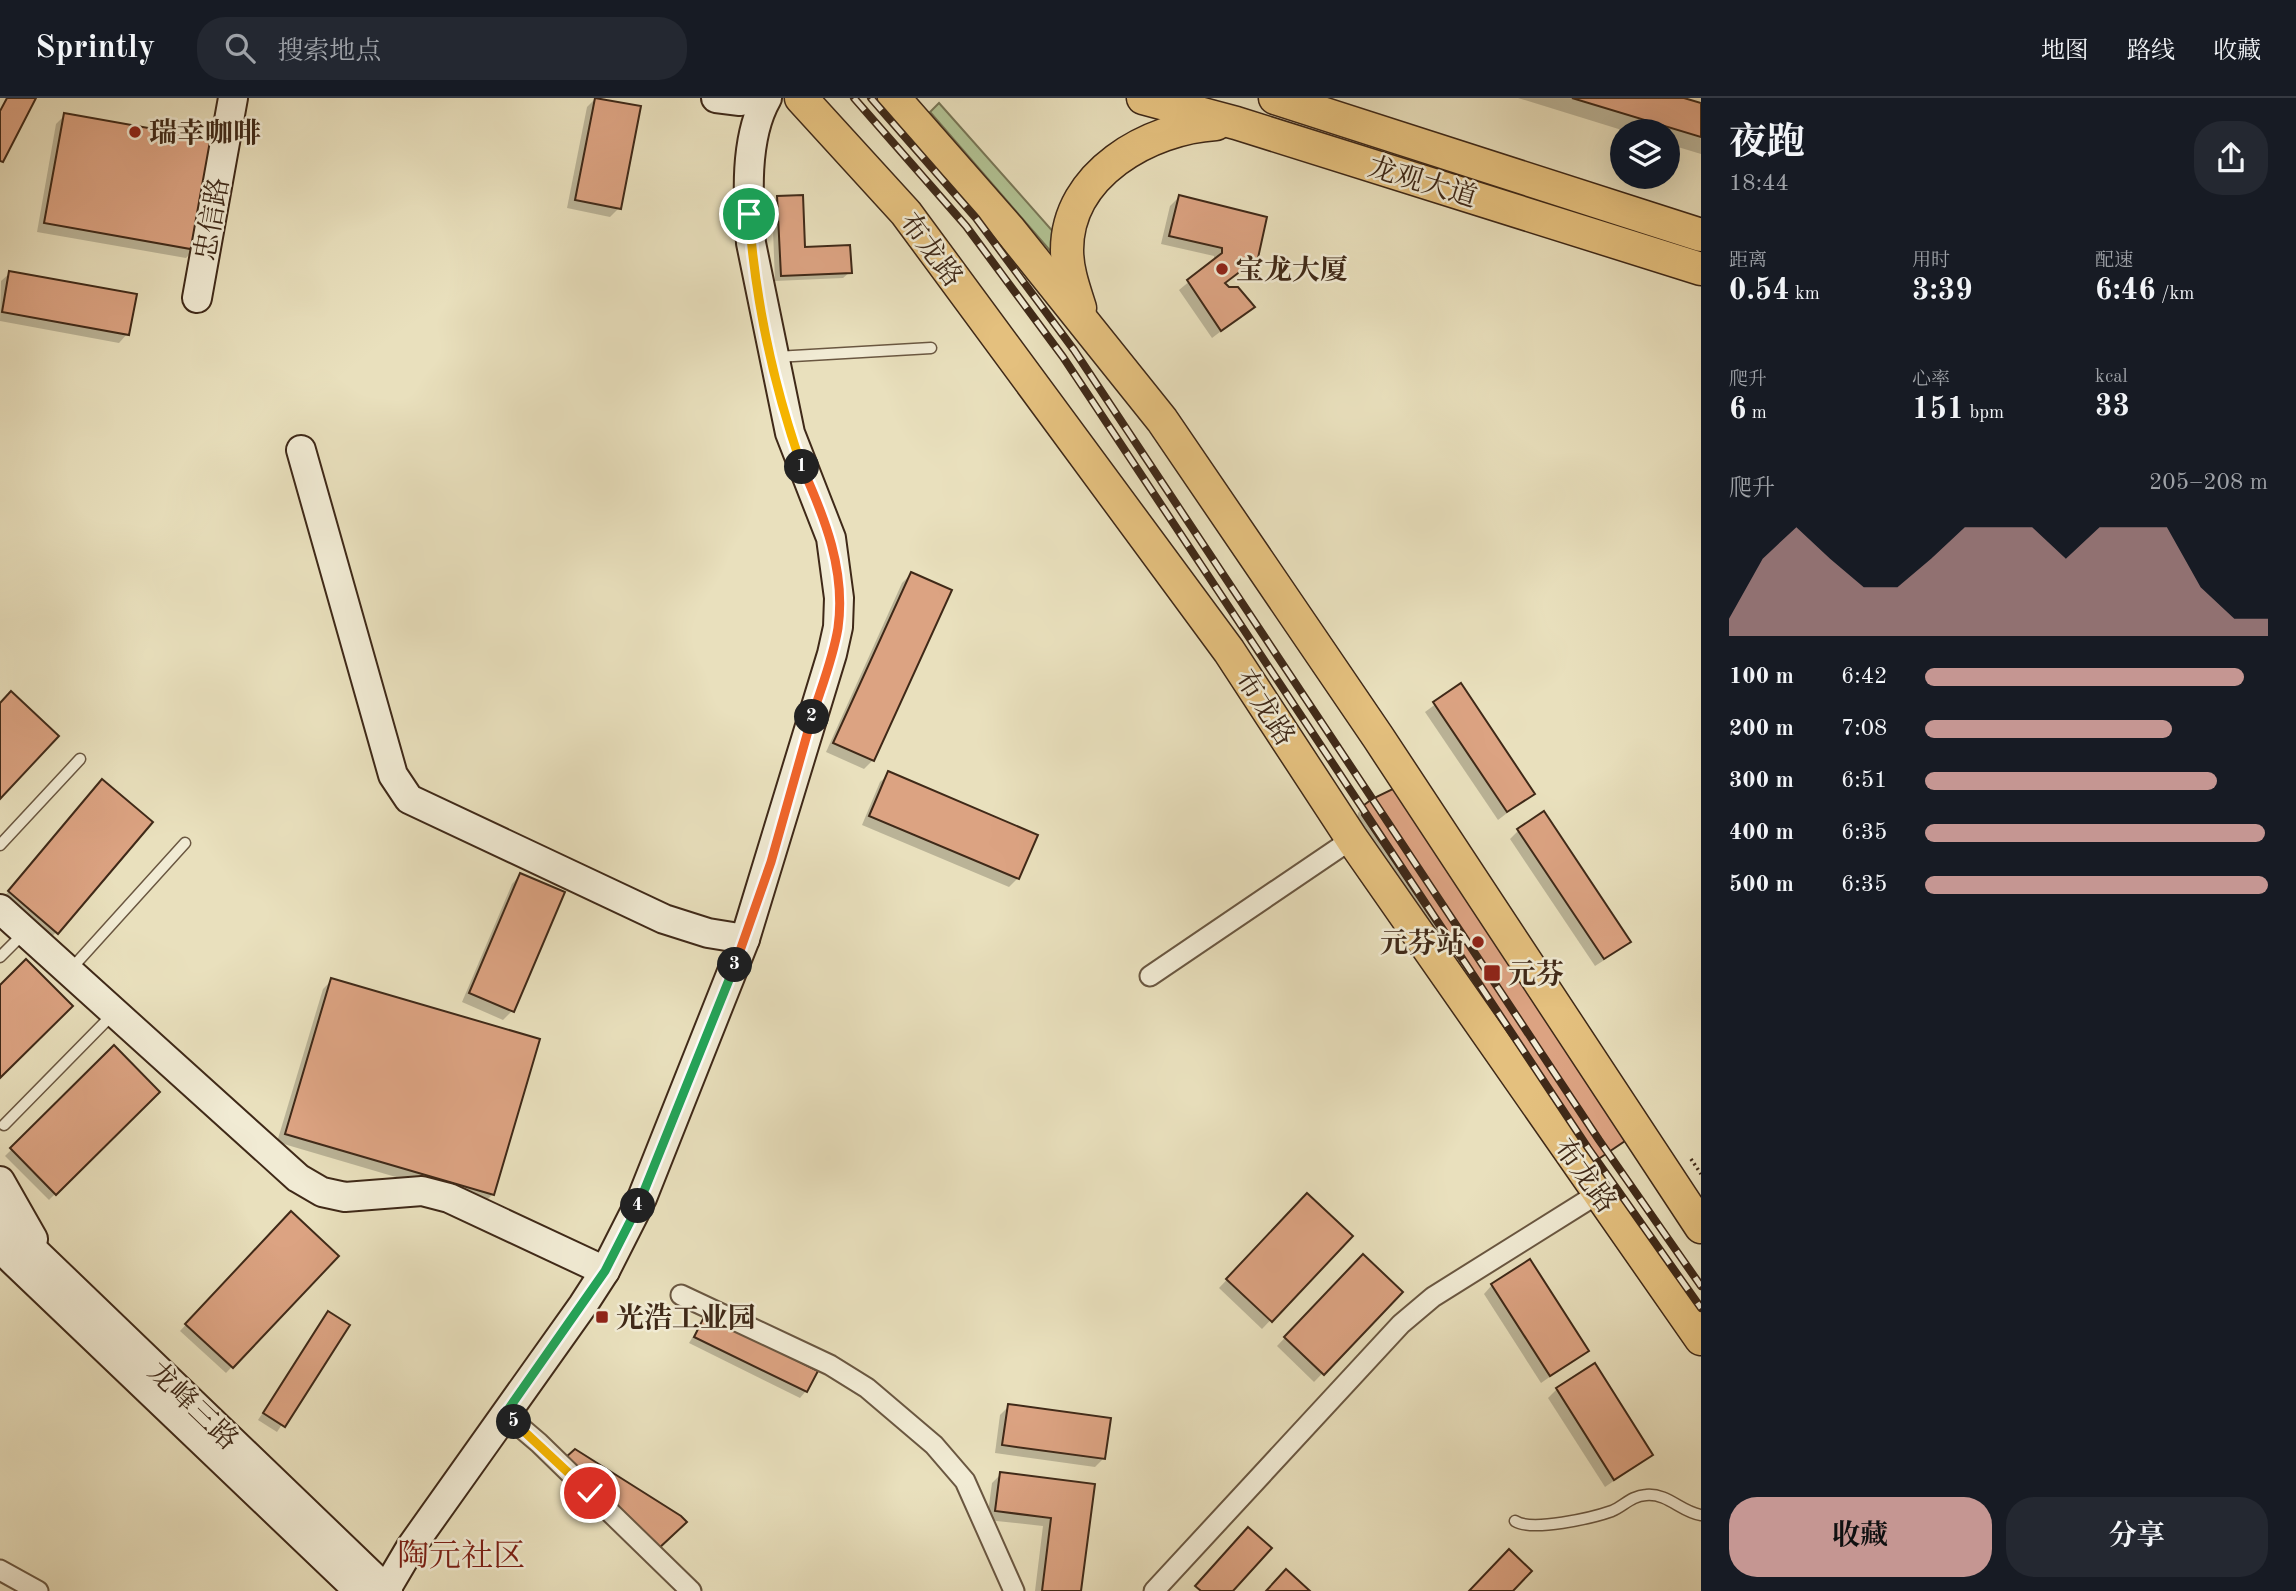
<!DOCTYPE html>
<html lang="zh">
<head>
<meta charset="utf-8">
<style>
  body { margin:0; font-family:"Old Standard TT","Noto Serif SC",serif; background:#242831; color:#f1f3f6; height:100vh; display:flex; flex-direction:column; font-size:26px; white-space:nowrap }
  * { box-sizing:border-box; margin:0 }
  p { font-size:23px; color:#9ea1a6 }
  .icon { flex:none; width:38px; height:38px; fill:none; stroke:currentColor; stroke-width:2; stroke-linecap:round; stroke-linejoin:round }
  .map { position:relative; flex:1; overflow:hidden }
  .side { display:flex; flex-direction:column; background:#171b24; width:595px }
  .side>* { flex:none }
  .controls { position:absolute; left:1610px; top:21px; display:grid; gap:14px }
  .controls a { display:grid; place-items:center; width:70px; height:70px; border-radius:50%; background:#171b24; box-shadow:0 7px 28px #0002; font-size:35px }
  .pin { position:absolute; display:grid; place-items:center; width:60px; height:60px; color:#fff; margin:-30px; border:4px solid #fff; border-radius:50%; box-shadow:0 2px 7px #0007 }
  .km { position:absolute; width:35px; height:35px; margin:-18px; border-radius:50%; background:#222; color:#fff; font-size:19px; line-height:35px; text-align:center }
  .round { display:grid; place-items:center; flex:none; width:74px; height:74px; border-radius:28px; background:#242831 }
  .head { display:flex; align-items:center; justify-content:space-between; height:119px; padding:0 28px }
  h1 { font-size:38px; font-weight:700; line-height:52px }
  .metrics { display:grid; grid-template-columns:repeat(3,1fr); gap:10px; height:119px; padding:7px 28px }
  .metrics div { display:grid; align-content:center }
  .metrics b { font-size:30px; font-weight:700 }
  .metrics small { font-size:19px; font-weight:400 }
  .metrics p { font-size:19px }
  .chart { height:196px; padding:14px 28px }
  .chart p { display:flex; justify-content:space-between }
  .chart svg { width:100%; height:126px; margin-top:7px; fill:#c59692; opacity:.7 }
  .action { display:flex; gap:14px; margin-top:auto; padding:14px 28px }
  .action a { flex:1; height:80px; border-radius:28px; background:#c59692; color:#111; font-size:28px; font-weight:700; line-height:80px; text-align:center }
  .action a+a { background:#242831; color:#f1f3f6 }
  ul { padding:0 28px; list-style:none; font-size:23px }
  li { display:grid; grid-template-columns:112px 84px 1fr; align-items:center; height:52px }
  li i { height:18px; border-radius:9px; background:#c59692 }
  header { display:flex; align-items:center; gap:42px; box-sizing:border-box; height:98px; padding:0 35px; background:#171b24; border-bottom:2px solid #363941 }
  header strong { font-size:33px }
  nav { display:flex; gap:38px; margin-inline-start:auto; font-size:24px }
  .search { width:490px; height:63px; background:#242831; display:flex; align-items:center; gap:18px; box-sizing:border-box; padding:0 24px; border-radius:28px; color:#9ea1a6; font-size:26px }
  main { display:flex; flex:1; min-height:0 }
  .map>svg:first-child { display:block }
  .green { fill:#b2c394; stroke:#787656; stroke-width:2 }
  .shadow { fill:#0003 }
  .building { fill:#dca382; stroke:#3f2918; stroke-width:2 }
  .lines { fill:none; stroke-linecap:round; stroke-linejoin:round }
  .lane-casing { stroke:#6a5741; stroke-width:13 }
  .street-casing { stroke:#6a5741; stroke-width:23 }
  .secondary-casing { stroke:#3f2918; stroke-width:32 }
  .primary-casing { stroke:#3f2918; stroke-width:35 }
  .path { stroke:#3f2918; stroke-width:3.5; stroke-dasharray:2 3.5; stroke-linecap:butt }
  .lane { stroke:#f1ebd4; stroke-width:10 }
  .street { stroke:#f1ebd4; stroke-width:19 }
  .secondary { stroke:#f1ebd4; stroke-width:28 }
  .primary { stroke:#e4c07e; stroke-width:32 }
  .rail-casing { stroke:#3f2918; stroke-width:8 }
  .rail { stroke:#f1ebd4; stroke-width:5; stroke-dasharray:16; stroke-linecap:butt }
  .split-1-casing { stroke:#fff; stroke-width:14 }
  .split-2-casing { stroke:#fff; stroke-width:14 }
  .split-3-casing { stroke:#fff; stroke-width:14 }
  .split-4-casing { stroke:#fff; stroke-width:14 }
  .split-5-casing { stroke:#fff; stroke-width:14 }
  .split-6-casing { stroke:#fff; stroke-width:14 }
  .split-1 { stroke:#f5b400; stroke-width:9 }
  .split-2 { stroke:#f0652b; stroke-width:9 }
  .split-3 { stroke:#f0652b; stroke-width:9 }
  .split-4 { stroke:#22a559; stroke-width:9 }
  .split-5 { stroke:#22a559; stroke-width:9 }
  .split-6 { stroke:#f5b400; stroke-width:9 }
  .poi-dot { fill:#8f2418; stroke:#f1ebd4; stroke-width:2.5 }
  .labels { text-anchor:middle; stroke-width:5; stroke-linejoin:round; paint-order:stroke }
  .poi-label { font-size:28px; font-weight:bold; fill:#3f2918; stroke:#f1ebd4; text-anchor:start }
  .street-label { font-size:28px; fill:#3f2918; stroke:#f1ebd4 }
  .quarter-label { font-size:32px; fill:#7a1f14; stroke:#f1ebd4 }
</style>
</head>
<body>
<header>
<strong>Sprintly</strong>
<div class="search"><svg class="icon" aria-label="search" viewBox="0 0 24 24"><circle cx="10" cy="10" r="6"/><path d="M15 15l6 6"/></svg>搜索地点</div>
<nav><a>地图</a><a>路线</a><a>收藏</a></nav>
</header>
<main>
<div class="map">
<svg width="1701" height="1493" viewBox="0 0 1701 1493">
  <rect width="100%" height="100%" fill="#e9e0bd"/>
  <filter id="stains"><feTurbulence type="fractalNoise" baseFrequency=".00286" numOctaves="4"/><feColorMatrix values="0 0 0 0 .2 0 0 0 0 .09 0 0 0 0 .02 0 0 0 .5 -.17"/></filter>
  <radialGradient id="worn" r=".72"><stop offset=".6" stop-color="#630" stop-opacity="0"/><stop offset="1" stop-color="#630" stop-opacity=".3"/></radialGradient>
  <path class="green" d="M939,5L1064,146L1060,164L930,14Z"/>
  <g class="shadow">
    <path d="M596,0L619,110L610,119L567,110L587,9Z"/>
    <path d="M1518,0H1678L1701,7V56L1668,46V33H1625Z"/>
    <path d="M65,17L195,151L186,160L37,134L56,26Z"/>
    <path d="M1179,99L1265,120L1224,186L1253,209L1212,240L1179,192L1214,163V158L1161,146L1170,108Z"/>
    <path d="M778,100L804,150L850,174L843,180L775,183L772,106Z"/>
    <path d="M10,175L127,236L119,245L0,223L1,183Z"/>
    <path d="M911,476L873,662L864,671L826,654L902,485Z"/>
    <path d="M1460,588L1533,695L1498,722L1425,614Z"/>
    <path d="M889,676L1018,780L1009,789L862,727L880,684Z"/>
    <path d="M96,690L56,834L50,841L3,800Z"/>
    <path d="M1365,708L1627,1040L1595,1064L1357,724L1358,715Z"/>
    <path d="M1518,733L1629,843L1620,852L1595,868L1510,741Z"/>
    <path d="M520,777L512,913L503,922L462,904L512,786Z"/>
    <path d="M332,882L493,1096L484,1105L277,1044L323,891Z"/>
    <path d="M114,950L158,994L49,1102L5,1058Z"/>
    <path d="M1307,1097L1351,1138L1262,1231L1219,1190Z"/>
    <path d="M291,1115L336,1158L226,1275L180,1233Z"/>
    <path d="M1363,1158L1401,1194L1314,1284L1277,1248Z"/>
    <path d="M1492,1187L1587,1253L1541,1285L1484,1196Z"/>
    <path d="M328,1215L347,1227L277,1334L258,1322Z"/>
    <path d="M705,1219L806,1293L800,1300L689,1245Z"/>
    <path d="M1557,1291L1651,1357L1605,1389L1548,1300Z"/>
    <path d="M1009,1308L1104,1360L1095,1369L995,1355L1000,1317Z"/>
    <path d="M1001,1376L1093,1387L1080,1493H1035L1043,1428L987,1422L992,1385Z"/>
  </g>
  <g class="building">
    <path d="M7,0H36L3,64L0,63V13Z"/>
    <path d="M595,0L641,8L621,111L575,102Z"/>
    <path d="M1572,0H1684L1701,5V39Z"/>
    <path d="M64,15L216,42L196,152L44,125Z"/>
    <path d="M803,97L805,149L850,147L852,175L781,178L777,98Z"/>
    <path d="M1179,97L1267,119L1258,160L1225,185L1229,189H1238L1255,209L1221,233L1187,182L1222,155V150L1169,138Z"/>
    <path d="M9,173L137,196L129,237L2,214Z"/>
    <path d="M911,474L952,492L874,663L833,645Z"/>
    <path d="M1461,585L1535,696L1507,714L1433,604Z"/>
    <path d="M11,593L59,638L0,701V605Z"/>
    <path d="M888,673L1038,737L1019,781L869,718Z"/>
    <path d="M102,681L153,724L58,836L8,793Z"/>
    <path d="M1401,687L1628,1041L1597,1062L1593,1061L1362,717L1364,707L1372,701Z"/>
    <path d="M1544,713L1631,844L1604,861L1517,731Z"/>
    <path d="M520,775L565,794L514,914L469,895Z"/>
    <path d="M26,861L73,908L0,980V887Z"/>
    <path d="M331,880L540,941L494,1097L285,1036Z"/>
    <path d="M114,947L160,994L56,1097L10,1050Z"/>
    <path d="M1307,1095L1353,1138L1272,1224L1226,1181Z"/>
    <path d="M291,1113L339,1158L233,1270L185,1226Z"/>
    <path d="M1363,1156L1403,1194L1324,1277L1284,1239Z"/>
    <path d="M1530,1161L1589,1253L1550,1278L1491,1186Z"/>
    <path d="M328,1213L350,1227L285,1329L263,1315Z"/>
    <path d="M705,1217L818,1273L807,1294L694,1239Z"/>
    <path d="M1595,1265L1653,1357L1614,1382L1556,1290Z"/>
    <path d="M1008,1306L1111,1320L1105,1361L1002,1347Z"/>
    <path d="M575,1351L681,1418L687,1424L658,1451L565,1360Z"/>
    <path d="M1000,1374L1095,1386L1081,1493H1042L1051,1420L995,1413Z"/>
    <path d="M1248,1429L1272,1450L1233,1493H1201L1195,1488Z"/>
    <path d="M1509,1451L1532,1473L1513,1493H1469Z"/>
    <path d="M1286,1471L1310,1493H1266Z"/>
  </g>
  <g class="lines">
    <g class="lane-casing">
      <g id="lane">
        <path d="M776,259L931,250"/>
        <path d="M0,747L80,661"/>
        <path d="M0,859L24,835"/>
        <path d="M71,871L185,745"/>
        <path d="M4,1027L114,915"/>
        <path d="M1515,1423C1532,1434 1592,1420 1612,1413C1624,1408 1631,1398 1646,1397C1668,1395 1681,1414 1701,1417"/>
      </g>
    </g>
    <g class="street-casing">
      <g id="street">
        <path d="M1150,878L1352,741"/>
        <path d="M681,1197L830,1267L867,1290L934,1347L965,1383L1014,1493"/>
        <path d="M505,1316L539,1345L691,1493"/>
        <path d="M0,1472L38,1493"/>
        <path d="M1154,1493L1401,1226L1433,1199L1599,1095"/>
      </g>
    </g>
    <g class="secondary-casing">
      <g id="secondary">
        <path d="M716,0L740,3L753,0"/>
        <path d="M197,200L233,0"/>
        <path d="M301,352L393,677L409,701L664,821L708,835L745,841"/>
        <path d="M0,811L298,1080L322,1094L345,1099L422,1093L449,1100L605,1173"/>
        <path d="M0,1083L33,1141"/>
        <path d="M0,1120L388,1493"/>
        <path d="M0,1150L359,1493"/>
        <path d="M385,1493L411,1449L583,1207L605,1173L642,1100L745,841L832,556L838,529L839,500L831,440L790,335L751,145C748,101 744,40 767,0"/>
      </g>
    </g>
    <g class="primary-casing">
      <g id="primary">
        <path d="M801,0L906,115L1229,553L1352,741L1701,1241"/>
        <path d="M894,0L1009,131L1162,322L1378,639L1701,1129"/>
        <path d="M1143,0L1236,25L1701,171"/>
        <path d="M1275,0L1701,137"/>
        <path d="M1080,210C1074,191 1067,172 1067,152C1067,76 1149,30 1216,26"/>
      </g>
    </g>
    <path class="path" d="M1691,1061L1701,1076"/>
    <use href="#lane" class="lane"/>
    <use href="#street" class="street"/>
    <use href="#secondary" class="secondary"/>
    <use href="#primary" class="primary"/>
    <g class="rail-casing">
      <g id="rail">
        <path d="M854,0L966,128L1063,259L1588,1050L1701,1210"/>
        <path d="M871,0L976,120L1074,252L1599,1042L1701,1188"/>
      </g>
    </g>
    <use href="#rail" class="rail"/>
  </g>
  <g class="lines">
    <g class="split-1-casing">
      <path id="split-1" d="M749,116C755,200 774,289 802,369"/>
    </g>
    <g class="split-2-casing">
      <path id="split-2" d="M802,369C825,420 846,473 838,530C833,561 821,590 812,619"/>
    </g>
    <g class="split-3-casing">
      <path id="split-3" d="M735,867L771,764L812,619"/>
    </g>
    <g class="split-4-casing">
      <path id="split-4" d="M638,1108L735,867"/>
    </g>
    <g class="split-5-casing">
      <path id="split-5" d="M514,1324L505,1316L605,1173L638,1108"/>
    </g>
    <g class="split-6-casing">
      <path id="split-6" d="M514,1324L590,1395"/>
    </g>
    <use href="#split-1" class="split-1"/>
    <use href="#split-2" class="split-2"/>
    <use href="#split-3" class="split-3"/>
    <use href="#split-4" class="split-4"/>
    <use href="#split-5" class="split-5"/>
    <use href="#split-6" class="split-6"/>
  </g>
  <g class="poi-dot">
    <circle cx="135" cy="34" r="7"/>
    <circle cx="1222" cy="171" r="7"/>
    <circle cx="1478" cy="844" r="7"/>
    <rect x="1483" y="866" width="18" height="18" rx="3.5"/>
    <rect x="595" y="1212" width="14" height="14" rx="3.5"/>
  </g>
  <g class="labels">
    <g class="poi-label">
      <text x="149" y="44">瑞幸咖啡</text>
      <text x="1236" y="181">宝龙大厦</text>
      <text x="1464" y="854" text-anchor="end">元芬站</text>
      <text x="1508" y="885">元芬</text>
      <text x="616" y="1229">光浩工业园</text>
    </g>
    <g class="street-label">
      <text transform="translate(1423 83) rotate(17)" y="10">龙观大道</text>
      <text transform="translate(211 121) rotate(-80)" y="10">忠信路</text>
      <text transform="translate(932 151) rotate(53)" y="10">布龙路</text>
      <text transform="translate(1266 609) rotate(57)" y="10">布龙路</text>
      <text transform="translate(1586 1077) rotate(54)" y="10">布龙路</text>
      <text transform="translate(194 1307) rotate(44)" y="10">龙峰三路</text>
    </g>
    <g class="quarter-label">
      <text x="461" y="1468">陶元社区</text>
    </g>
  </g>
  <rect width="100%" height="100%" filter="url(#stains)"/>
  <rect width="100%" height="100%" fill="url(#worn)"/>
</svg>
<div class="controls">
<a><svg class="icon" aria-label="layers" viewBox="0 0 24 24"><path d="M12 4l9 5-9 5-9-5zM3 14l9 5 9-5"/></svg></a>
</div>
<div class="pin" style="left:749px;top:116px;background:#1e9e55"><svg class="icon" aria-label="arrive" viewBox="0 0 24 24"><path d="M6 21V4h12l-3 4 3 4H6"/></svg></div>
<div class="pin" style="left:590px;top:1395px;background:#d93025"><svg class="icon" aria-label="check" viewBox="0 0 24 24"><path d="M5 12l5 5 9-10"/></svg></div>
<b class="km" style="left:802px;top:369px">1</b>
<b class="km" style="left:812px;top:619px">2</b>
<b class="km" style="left:735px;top:867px">3</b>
<b class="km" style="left:638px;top:1108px">4</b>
<b class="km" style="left:514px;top:1324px">5</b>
</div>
<section class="side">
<div class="head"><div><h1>夜跑</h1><p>18:44</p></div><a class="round"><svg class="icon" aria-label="share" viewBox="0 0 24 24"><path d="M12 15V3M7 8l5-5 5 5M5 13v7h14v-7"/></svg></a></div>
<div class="metrics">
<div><p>距离</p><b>0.54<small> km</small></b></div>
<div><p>用时</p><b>3:39</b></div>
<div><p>配速</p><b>6:46<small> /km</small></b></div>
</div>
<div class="metrics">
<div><p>爬升</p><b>6<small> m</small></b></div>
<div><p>心率</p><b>151<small> bpm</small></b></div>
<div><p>kcal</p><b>33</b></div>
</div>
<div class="chart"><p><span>爬升</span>205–208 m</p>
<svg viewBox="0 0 160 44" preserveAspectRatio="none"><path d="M0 44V38L10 17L20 6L30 17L40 27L50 27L60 17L70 6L80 6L90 6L100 17L110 6L120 6L130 6L140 27L150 38L160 38V44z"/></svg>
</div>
<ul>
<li><b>100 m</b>6:42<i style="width:93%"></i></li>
<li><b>200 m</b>7:08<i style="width:72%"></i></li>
<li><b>300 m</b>6:51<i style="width:85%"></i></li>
<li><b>400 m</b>6:35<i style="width:99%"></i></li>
<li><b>500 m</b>6:35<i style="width:100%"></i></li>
</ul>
<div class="action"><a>收藏</a><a>分享</a></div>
</section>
</main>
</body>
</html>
